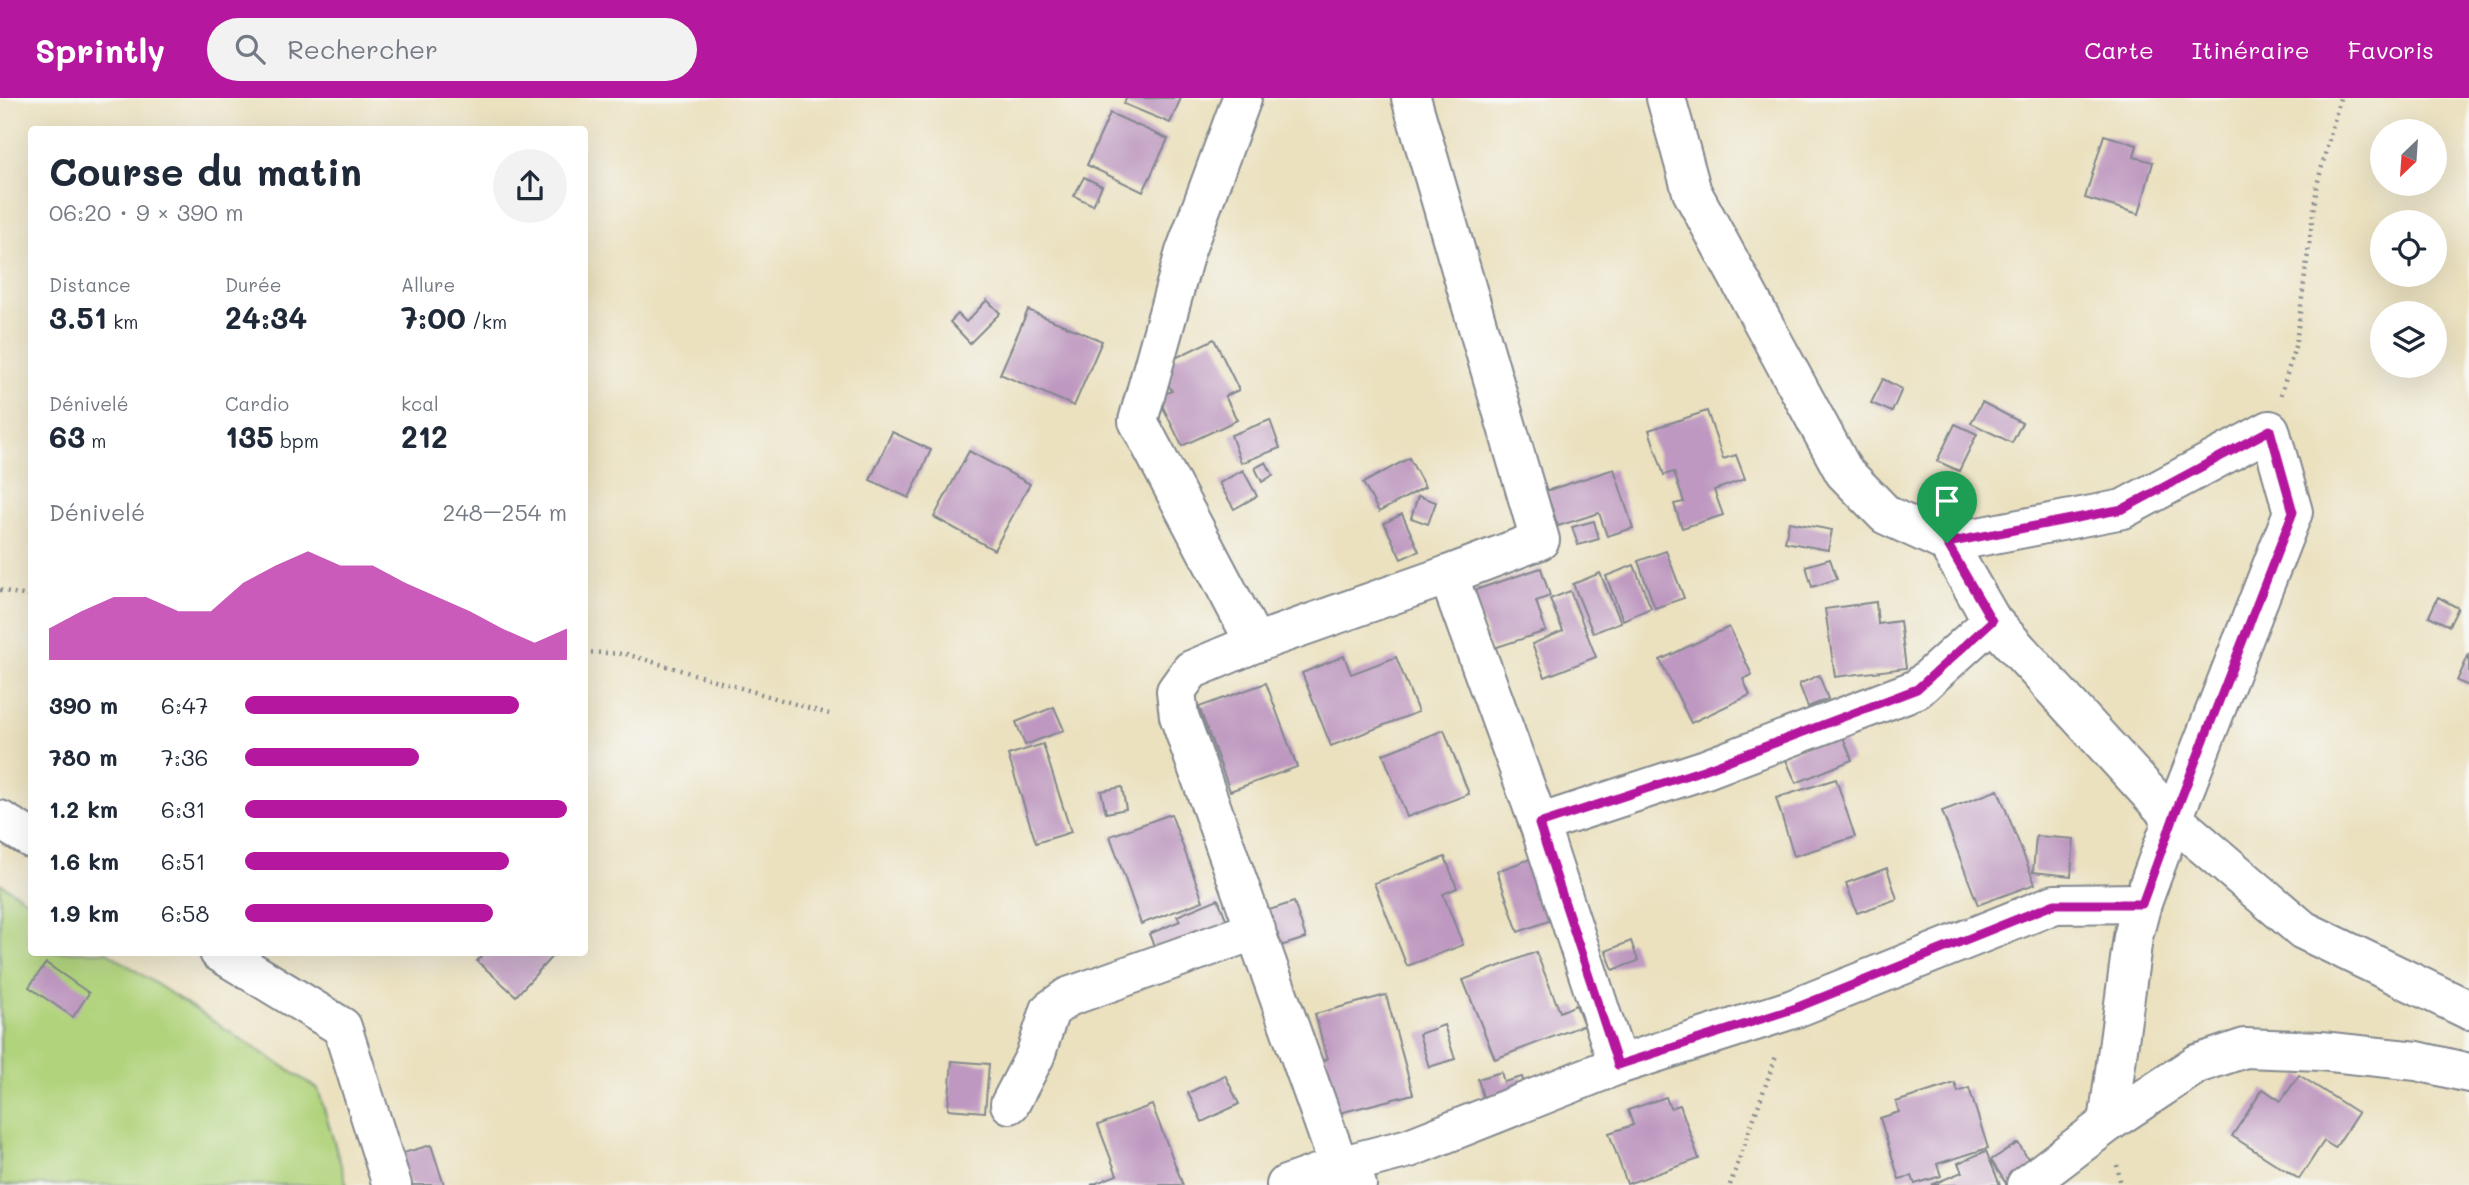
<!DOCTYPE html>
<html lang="fr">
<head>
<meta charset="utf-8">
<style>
  body { margin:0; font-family:Mali,sans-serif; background:#f2f2f3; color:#1f2937; height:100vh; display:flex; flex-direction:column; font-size:26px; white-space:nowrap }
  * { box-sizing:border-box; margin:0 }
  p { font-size:23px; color:#747a83 }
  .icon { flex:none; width:38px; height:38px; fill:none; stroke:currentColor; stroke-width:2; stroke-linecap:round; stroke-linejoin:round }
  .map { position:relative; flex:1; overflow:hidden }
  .side { position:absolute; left:28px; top:28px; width:560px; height:830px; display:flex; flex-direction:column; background:#fff; border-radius:7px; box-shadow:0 7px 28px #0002 }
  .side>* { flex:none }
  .needle { width:46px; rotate:205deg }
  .buttons { position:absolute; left:2370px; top:21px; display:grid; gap:14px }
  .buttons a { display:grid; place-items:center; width:77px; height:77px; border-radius:50%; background:#fff; box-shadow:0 7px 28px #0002; font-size:35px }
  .pin { position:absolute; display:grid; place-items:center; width:60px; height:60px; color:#fff; margin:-72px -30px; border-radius:50% 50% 50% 0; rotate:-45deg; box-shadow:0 0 7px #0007 }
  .pin .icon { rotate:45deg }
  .round { display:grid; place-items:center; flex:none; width:74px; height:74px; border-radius:37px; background:#f2f2f3 }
  .summary { display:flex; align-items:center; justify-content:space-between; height:119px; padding:0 21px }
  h1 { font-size:38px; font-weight:700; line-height:52px }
  .figures { display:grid; grid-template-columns:repeat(3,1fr); gap:10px; height:119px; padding:7px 21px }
  .figures div { display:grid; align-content:center }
  .figures b { font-size:30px; font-weight:700 }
  .figures small { font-size:19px; font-weight:400 }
  .figures p { font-size:19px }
  .chart { height:196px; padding:14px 21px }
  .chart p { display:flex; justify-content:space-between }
  .chart svg { width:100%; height:126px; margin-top:7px; fill:#b5179e; opacity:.7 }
  ul { padding:0 21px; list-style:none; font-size:23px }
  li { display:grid; grid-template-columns:112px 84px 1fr; align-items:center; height:52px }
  li i { height:18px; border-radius:9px; background:#b5179e }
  header { display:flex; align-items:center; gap:42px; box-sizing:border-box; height:98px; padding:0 35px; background:#b5179e; color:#fff }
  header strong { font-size:33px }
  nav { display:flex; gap:38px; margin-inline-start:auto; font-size:24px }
  .search { width:490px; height:63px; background:#f2f2f3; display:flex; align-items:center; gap:18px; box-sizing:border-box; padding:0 24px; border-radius:38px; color:#747a83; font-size:26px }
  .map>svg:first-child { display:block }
  .green { fill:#b1d37b; stroke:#66816c; stroke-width:2 }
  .building { fill:#be98c0 }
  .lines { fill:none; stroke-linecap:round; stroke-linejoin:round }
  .minor-casing { stroke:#83888e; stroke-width:42 }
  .path { stroke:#83888e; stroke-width:4.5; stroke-dasharray:2 5; stroke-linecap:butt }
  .minor { stroke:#fff; stroke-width:38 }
  .route-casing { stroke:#fff; stroke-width:14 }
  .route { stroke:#b5179e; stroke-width:9 }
</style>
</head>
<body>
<header>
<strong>Sprintly</strong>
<div class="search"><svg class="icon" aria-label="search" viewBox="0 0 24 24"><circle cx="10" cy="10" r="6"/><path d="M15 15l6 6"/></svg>Rechercher</div>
<nav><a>Carte</a><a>Itinéraire</a><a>Favoris</a></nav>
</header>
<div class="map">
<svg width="2469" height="1087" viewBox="0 0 2469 1087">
  <rect width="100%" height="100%" fill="#f6f6f2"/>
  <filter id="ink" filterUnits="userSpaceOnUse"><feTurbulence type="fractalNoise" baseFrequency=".0143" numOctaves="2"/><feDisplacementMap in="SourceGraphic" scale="14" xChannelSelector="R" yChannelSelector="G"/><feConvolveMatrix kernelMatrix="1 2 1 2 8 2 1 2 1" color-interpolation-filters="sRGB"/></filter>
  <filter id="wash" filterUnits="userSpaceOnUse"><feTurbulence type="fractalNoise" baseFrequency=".00686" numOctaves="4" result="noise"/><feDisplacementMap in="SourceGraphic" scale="28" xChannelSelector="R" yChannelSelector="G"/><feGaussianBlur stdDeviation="1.57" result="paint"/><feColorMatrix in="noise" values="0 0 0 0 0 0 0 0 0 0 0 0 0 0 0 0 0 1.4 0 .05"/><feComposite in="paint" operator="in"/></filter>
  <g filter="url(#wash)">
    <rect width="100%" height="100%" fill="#ebe1bf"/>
    <path class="green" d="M0,785L31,805L32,854H107L318,991L347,1087H0Z"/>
    <g id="blocks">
      <g class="building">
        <path d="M1126,0H1181L1170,25L1124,6Z"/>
        <path d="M1110,15L1168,41L1143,94L1087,67Z"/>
        <path d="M2104,37L2137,47L2134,59L2153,64L2139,116L2085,100Z"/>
        <path d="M1084,79L1102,88L1093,107L1074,98Z"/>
        <path d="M987,202L1000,215L970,245L950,224L958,216L966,224Z"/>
        <path d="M1028,212L1102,243L1074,308L1000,276Z"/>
        <path d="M1214,241L1239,292L1225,298L1237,322L1182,348L1158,299L1172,293L1159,268Z"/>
        <path d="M1883,281L1902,291L1892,314L1871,305Z"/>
        <path d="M1982,304L2022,325L2012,345L1971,325Z"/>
        <path d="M1707,313L1723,361L1736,357L1745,381L1714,392L1723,417L1682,430L1674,406L1684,404L1674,374L1664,377L1649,332Z"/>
        <path d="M1270,322L1280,350L1241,365L1231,337Z"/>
        <path d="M1955,326L1977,336L1959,373L1937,363Z"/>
        <path d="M892,334L931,352L909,400L870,382Z"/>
        <path d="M969,353L1030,386L994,452L934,419Z"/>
        <path d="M1409,360L1425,389L1379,414L1363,385Z"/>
        <path d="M1266,364L1273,377L1262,384L1255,370Z"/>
        <path d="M1614,371L1633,430L1607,438L1599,415L1558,428L1546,393Z"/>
        <path d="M1243,372L1257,398L1234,411L1219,385Z"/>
        <path d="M1418,398L1436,404L1428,426L1411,420Z"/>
        <path d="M1402,416L1419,453L1401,461L1384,425Z"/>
        <path d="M1594,423L1599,441L1578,447L1572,429Z"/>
        <path d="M1789,424L1832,432L1828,452L1785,444Z"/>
        <path d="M1666,453L1684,500L1655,510L1638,463Z"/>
        <path d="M1830,461L1837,481L1812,489L1806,468Z"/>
        <path d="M1634,467L1651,510L1623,522L1606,478Z"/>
        <path d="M1541,470L1550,498L1536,503L1546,533L1491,551L1472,493Z"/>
        <path d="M1600,475L1621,524L1593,535L1573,486Z"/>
        <path d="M1570,493L1596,559L1545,579L1532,546L1563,533L1550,501Z"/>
        <path d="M2438,499L2458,510L2449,528L2429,518Z"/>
        <path d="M1876,504L1878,526L1900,523L1906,570L1835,579L1825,511Z"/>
        <path d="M1729,529L1752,577L1743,581L1750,597L1691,625L1660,562Z"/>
        <path d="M2469,556V588L2457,583Z"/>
        <path d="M1344,558L1351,576L1396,559L1418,614L1331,648L1302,575Z"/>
        <path d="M1819,577L1828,601L1808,609L1799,586Z"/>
        <path d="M1266,585L1297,669L1230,693L1199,609Z"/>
        <path d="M1054,609L1064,632L1025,647L1016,624Z"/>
        <path d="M1444,632L1469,696L1407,719L1383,656Z"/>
        <path d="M1841,634L1852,662L1796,685L1784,657Z"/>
        <path d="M1043,646L1071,734L1036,745L1008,657Z"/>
        <path d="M1836,681L1855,739L1794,758L1776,700Z"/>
        <path d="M1122,689L1126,711L1106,715L1101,693Z"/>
        <path d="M1998,692L2035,786L1978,807L1942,713Z"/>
        <path d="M1171,716L1203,803L1141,826L1110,738Z"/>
        <path d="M2036,738L2074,741L2071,778L2033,774Z"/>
        <path d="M1445,759L1457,790L1443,796L1463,847L1407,868L1374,785Z"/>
        <path d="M1536,759L1557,820L1518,834L1497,773Z"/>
        <path d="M1887,770L1897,801L1857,815L1846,785Z"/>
        <path d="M1218,801L1229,828L1158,858L1149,836L1180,823L1177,818Z"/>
        <path d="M1294,804L1306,840L1274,850L1263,814Z"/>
        <path d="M1631,843L1638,863L1613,872L1606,853Z"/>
        <path d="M485,854H556L516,898L477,863Z"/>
        <path d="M1536,854L1560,914L1576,907L1584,927L1495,961L1463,882Z"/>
        <path d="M46,865L89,895L73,919L29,889Z"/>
        <path d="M1386,897L1413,996L1328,1018L1314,965L1327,961L1315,916Z"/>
        <path d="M1444,927L1455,961L1429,969L1419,936Z"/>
        <path d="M952,963L989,966L985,1014L948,1011Z"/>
        <path d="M1501,974L1504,984L1522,979L1527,993L1485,1006L1478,981Z"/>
        <path d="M1225,977L1239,1006L1202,1024L1188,995Z"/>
        <path d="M2299,977L2358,1015L2335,1050L2324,1043L2299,1081L2232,1038L2263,991L2281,1003Z"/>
        <path d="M1955,985L1958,994L1969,990L1988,1050L1937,1066L1941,1078L1915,1086L1912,1078L1899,1081L1880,1020L1899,1014L1896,1004Z"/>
        <path d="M1666,999L1670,1010L1680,1007L1699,1061L1627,1086L1609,1035L1633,1027L1628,1012Z"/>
        <path d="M1152,1007L1183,1087H1091L1117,1077L1098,1027Z"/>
        <path d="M2018,1045L2034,1070L2007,1087L1991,1062Z"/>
        <path d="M431,1047L444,1087H410L400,1056Z"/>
        <path d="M1986,1053L2000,1087H1931L1962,1074L1958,1065Z"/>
      </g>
    </g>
  </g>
  <g filter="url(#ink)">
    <use href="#blocks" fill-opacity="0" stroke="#83888e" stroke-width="2"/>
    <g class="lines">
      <g class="minor-casing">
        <g id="minor">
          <path d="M1242,0L1185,154L1138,323L1255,545"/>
          <path d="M1666,0L1692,94L1844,374L1886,417L1947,445L2123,411L2270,332L2293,414L2173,721L2142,805L2133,839L2108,1025"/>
          <path d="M1947,445L1992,523L2173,721L2303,832L2469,912"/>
          <path d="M1448,477L1539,726L1618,967"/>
          <path d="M0,722L32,741"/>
          <path d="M1539,726L1706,671L1917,591L1992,523"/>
          <path d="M219,854L342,929L392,1087"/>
          <path d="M1010,1006L1035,958L1050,912L1068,899L1256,832"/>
          <path d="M1286,1087L1339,1068L1179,618L1176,593L1191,572L1255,545L1448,477L1540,442L1411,0"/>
          <path d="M1357,1087L1339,1068L1409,1050L1618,967L1793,911L2055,806L2142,805"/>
          <path d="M2026,1087L2108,1025L2197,966L2245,950L2321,953L2417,963L2469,975"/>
        </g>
      </g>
      <g class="path">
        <path d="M2281,297L2296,245L2317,87L2340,0"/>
        <path d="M0,492L32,499"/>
        <path d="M584,554L626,556L829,616"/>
        <path d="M2117,1067L2121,1087"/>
        <path d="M1730,1087L1776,958"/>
      </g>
      <use href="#minor" class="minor"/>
    </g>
  </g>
  <g class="lines" filter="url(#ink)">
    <g class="route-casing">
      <path id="route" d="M2270,332L2293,414L2173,721L2142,806H2055L1793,911L1618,967L1539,726L1706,671L1917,591L1992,523L1947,445L2123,411Z"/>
    </g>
    <use href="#route" class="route"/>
  </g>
</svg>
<div class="buttons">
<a><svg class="needle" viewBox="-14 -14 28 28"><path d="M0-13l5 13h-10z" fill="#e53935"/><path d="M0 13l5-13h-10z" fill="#747a83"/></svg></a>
<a><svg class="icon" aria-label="locate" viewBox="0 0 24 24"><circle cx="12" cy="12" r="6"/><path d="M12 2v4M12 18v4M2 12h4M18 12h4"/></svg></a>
<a><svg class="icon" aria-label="layers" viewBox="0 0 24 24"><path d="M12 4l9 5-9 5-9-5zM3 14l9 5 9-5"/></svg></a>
</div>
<div class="pin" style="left:1947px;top:445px;background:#1e9e55"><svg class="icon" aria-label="arrive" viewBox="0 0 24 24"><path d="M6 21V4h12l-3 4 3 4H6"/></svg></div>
<section class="side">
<div class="summary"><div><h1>Course du matin</h1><p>06:20 · 9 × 390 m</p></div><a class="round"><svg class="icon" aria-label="share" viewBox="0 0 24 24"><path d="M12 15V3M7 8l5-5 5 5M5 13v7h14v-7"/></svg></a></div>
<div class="figures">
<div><p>Distance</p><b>3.51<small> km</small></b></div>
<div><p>Durée</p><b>24:34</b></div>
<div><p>Allure</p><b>7:00<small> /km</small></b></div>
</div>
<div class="figures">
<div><p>Dénivelé</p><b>63<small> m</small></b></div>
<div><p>Cardio</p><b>135<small> bpm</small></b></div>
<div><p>kcal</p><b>212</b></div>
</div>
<div class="chart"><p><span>Dénivelé</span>248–254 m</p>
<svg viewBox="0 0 160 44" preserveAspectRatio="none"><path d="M0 44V33L10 27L20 22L30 22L40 27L50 27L60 17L70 11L80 6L90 11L100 11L110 17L120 22L130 27L140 33L150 38L160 33V44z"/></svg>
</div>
<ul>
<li><b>390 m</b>6:47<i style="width:85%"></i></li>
<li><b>780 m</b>7:36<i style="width:54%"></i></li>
<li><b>1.2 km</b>6:31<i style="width:100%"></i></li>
<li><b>1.6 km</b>6:51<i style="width:82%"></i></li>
<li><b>1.9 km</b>6:58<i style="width:77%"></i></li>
</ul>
</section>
</div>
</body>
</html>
